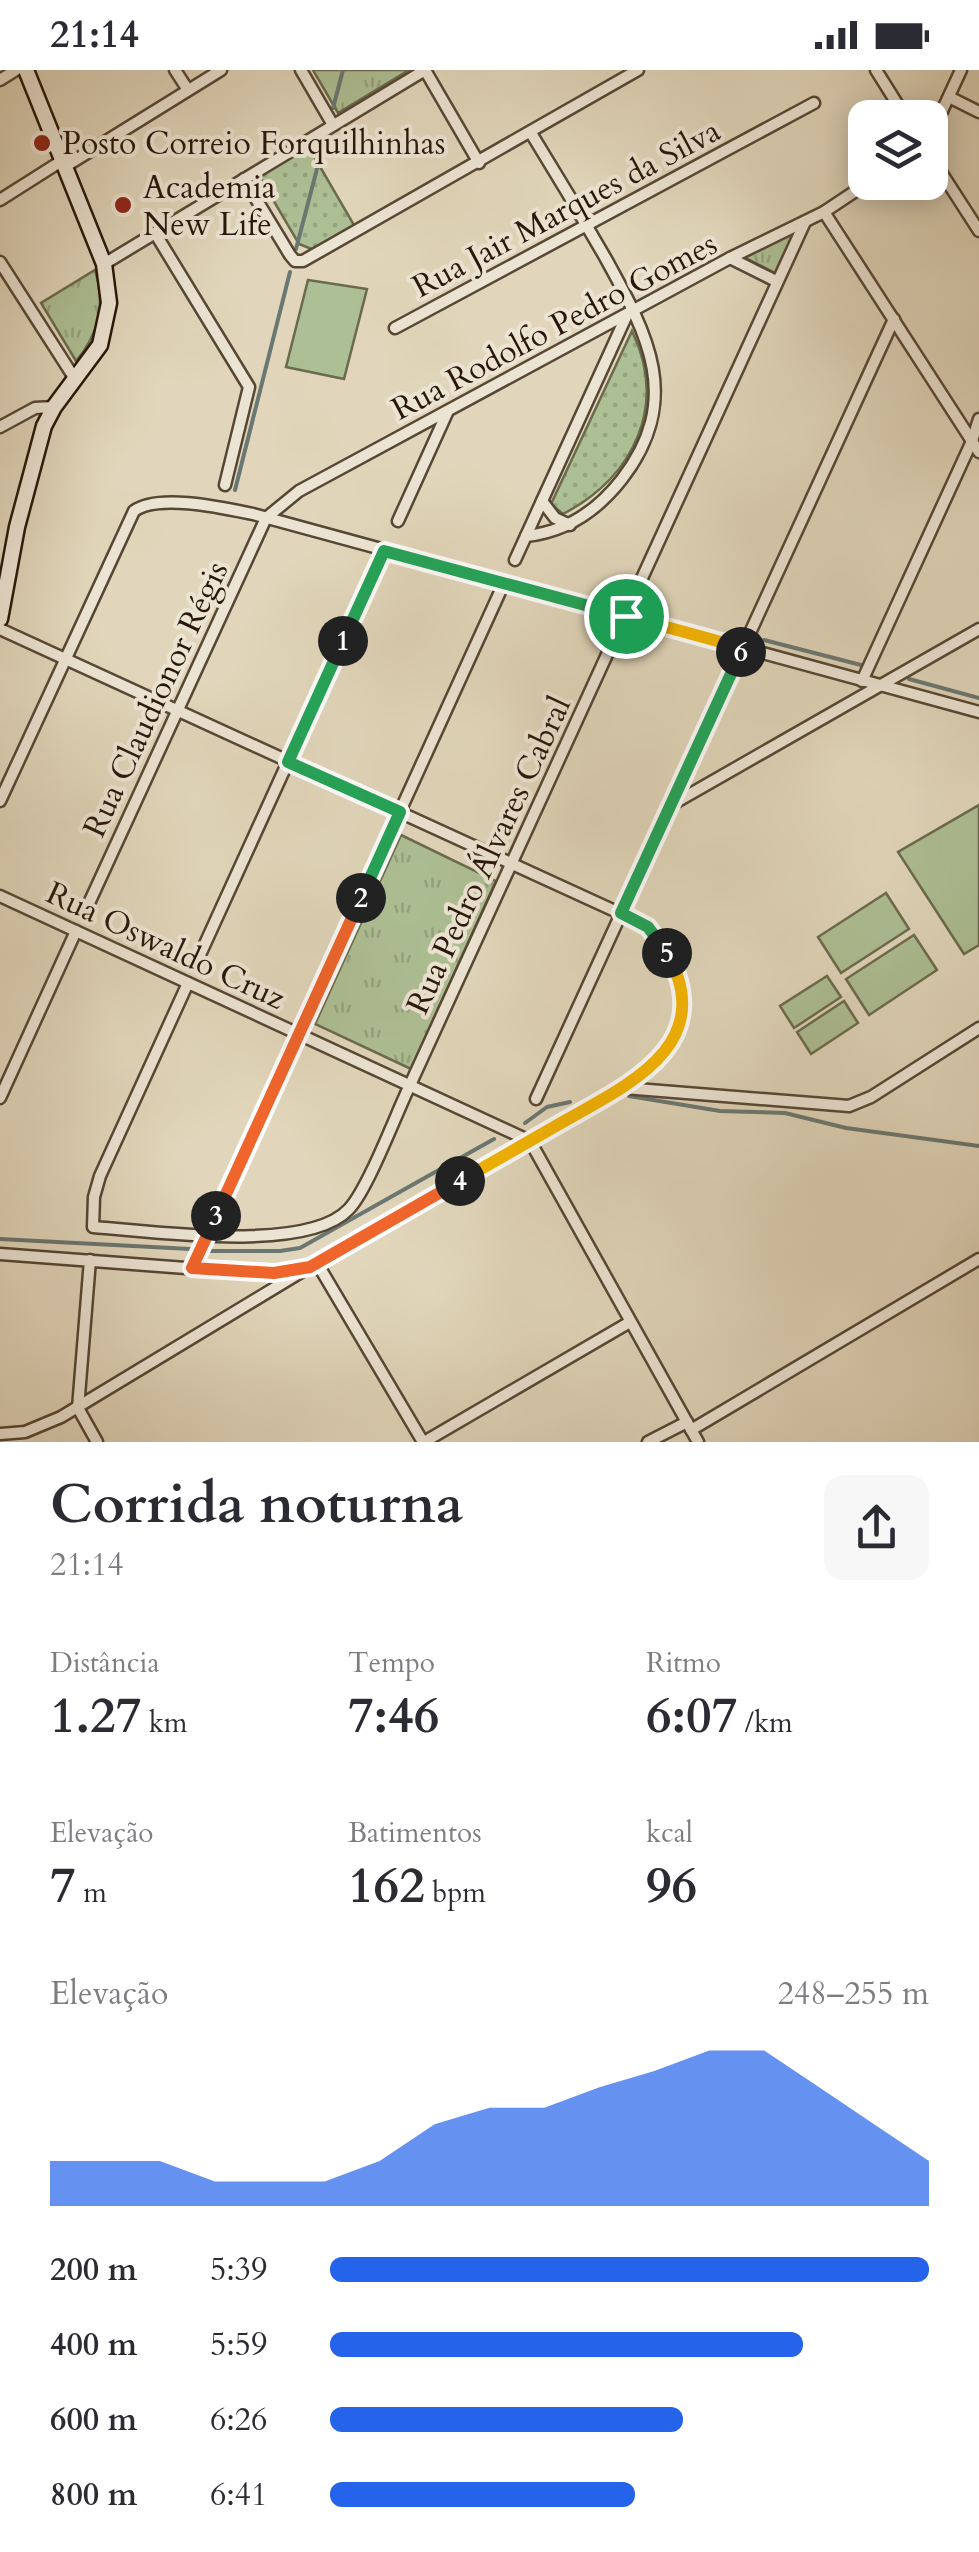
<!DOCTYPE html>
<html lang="pt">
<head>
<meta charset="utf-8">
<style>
  body { margin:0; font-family:Cardo,serif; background:#f7f7f7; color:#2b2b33; height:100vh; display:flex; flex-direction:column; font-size:38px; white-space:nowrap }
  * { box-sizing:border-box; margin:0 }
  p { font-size:32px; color:#7c7c81 }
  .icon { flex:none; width:55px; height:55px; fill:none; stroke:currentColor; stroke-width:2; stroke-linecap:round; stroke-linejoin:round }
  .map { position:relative; height:1372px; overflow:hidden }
  .panel { display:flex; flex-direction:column; background:#fff; flex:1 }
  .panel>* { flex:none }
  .buttons { position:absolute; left:848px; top:30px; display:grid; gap:20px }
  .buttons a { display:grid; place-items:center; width:100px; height:100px; border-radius:20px; background:#fff; box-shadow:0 5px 25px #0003; font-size:50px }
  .pin { position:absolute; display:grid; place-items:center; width:85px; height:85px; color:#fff; margin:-42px; border:5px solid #fff; border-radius:50%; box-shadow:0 2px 10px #0007 }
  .km { position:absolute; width:50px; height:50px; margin:-25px; border-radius:50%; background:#222; color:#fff; font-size:28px; line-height:50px; text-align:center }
  .round { display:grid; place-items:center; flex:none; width:105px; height:105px; border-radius:20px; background:#f7f7f7 }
  .head { display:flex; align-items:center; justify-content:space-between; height:170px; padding:0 50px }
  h1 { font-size:55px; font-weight:600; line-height:75px }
  .figures { display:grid; grid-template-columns:repeat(3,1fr); gap:15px; height:170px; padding:10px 50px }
  .figures div { display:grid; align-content:center }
  .figures b { font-size:50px; font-weight:600 }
  .figures small { font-size:28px; font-weight:400 }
  .figures p { font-size:28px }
  .chart { height:280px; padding:20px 50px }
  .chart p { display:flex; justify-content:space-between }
  .chart svg { width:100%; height:180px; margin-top:10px; fill:#2563eb; opacity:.7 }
  ul { padding:0 50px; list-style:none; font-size:32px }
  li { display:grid; grid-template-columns:160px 120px 1fr; align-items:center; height:75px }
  li i { height:25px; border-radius:12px; background:#2563eb }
  .status { display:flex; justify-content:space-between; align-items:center; height:70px; padding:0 50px; background:#fff; direction:ltr }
  .status svg { height:28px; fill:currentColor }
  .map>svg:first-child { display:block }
  .grass { fill:url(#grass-dots); stroke:#6a6b4e; stroke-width:2.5 }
  .park { fill:url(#park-tufts); stroke:#6a6b4e; stroke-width:2.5 }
  .pitch { fill:#adbf94; stroke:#6a6b4e; stroke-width:2.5 }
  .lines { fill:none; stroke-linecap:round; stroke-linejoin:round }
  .stream { stroke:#6b7772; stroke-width:4 }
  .minor-casing { stroke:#564735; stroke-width:15 }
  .secondary-casing { stroke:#281708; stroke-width:19 }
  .minor { stroke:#ece4d3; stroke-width:10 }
  .secondary { stroke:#ece4d3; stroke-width:14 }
  .split-1-casing { stroke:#fff; stroke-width:20 }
  .split-2-casing { stroke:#fff; stroke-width:20 }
  .split-3-casing { stroke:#fff; stroke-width:20 }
  .split-4-casing { stroke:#fff; stroke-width:20 }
  .split-5-casing { stroke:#fff; stroke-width:20 }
  .split-6-casing { stroke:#fff; stroke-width:20 }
  .split-7-casing { stroke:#fff; stroke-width:20 }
  .split-1 { stroke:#22a559; stroke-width:12 }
  .split-2 { stroke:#22a559; stroke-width:12 }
  .split-3 { stroke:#f0652b; stroke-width:12 }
  .split-4 { stroke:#f0652b; stroke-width:12 }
  .split-5 { stroke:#f5b400; stroke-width:12 }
  .split-6 { stroke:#22a559; stroke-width:12 }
  .split-7 { stroke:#f5b400; stroke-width:12 }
  .poi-dot { fill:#8f2418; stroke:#ece4d3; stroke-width:4 }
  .labels { text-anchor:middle; stroke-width:8; stroke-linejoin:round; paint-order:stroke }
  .poi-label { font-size:32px; fill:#281708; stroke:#ece4d3; text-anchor:start }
  .street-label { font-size:32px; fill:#281708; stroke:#ece4d3 }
</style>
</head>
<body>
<div class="status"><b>21:14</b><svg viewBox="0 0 49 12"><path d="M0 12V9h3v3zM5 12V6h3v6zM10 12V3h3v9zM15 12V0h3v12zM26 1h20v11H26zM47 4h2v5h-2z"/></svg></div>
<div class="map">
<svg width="979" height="1372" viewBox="0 0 979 1372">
  <defs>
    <pattern id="grass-dots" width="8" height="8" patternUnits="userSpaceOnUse" patternTransform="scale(2.5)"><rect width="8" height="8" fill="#adbf94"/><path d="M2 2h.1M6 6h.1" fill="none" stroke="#95a37e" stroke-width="1.8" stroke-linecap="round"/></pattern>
    <pattern id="park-tufts" width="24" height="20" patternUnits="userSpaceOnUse" patternTransform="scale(2.5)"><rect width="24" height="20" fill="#adbf94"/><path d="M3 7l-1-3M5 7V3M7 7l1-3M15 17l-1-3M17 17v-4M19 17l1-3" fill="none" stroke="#95a37e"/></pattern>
  </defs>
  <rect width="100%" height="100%" fill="#e1d6bb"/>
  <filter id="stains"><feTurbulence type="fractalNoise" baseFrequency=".002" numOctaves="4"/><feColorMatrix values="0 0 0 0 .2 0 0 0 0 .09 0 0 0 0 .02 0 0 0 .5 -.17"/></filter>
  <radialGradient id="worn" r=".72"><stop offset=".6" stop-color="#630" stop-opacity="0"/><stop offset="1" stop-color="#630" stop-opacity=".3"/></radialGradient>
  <g class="grass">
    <path d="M308,76L354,155L314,180L299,174L259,106Z"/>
    <path d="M632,261C668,336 634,407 563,444L551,434Z"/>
  </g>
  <g class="park">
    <path d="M313,0H409L338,43Z"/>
    <path d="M790,160L794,166L775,203L742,186Z"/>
    <path d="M95,200C106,234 99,264 76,291L41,233Z"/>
    <path d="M401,765L496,811L411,999L315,954Z"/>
  </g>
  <g class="pitch">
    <path d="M308,210L367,219L344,309L286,297Z"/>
    <path d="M979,735V875L964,884L898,782Z"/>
    <path d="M886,823L909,859L841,903L818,867Z"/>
    <path d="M914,865L937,900L869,945L846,909Z"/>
    <path d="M827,906L841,927L794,958L780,936Z"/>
    <path d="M844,931L858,953L811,984L797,962Z"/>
  </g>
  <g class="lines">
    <g class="stream">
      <path d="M333,38L343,0"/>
      <path d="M296,179L323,76"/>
      <path d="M235,420L290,202"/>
      <path d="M764,570L861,595"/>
      <path d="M909,609L979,628"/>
      <path d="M629,1026L720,1041L785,1043L846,1058L979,1076"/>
      <path d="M525,1053L547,1037L570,1032"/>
      <path d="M0,1169L190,1179"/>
      <path d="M211,1181H280L300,1178L494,1069"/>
    </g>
    <g class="minor-casing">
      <g id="minor">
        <path d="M175,0L188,20"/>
        <path d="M301,0L333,55"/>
        <path d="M425,0L479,93"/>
        <path d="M876,0L906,48"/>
        <path d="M0,10L16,0"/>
        <path d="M949,27L979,42"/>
        <path d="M930,67L961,0"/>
        <path d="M930,85L979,161"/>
        <path d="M66,96L221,0"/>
        <path d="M244,109L290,185L295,191H303L638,0"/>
        <path d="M0,130L63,90"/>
        <path d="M824,142L979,382"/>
        <path d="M155,163L249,317L225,415"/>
        <path d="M730,188L776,211"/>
        <path d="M0,192L75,309"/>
        <path d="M104,194L425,0"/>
        <path d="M395,258L814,33"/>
        <path d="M0,357L35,338L54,337"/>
        <path d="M542,431L555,448L570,455"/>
        <path d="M398,451L447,343"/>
        <path d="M526,466C566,462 597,441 622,409C683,330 648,265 606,189C582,147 557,105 531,63"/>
        <path d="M515,490L626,247"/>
        <path d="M0,559L639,852C654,861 665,877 673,893C698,950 670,986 624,1018L310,1197L252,1203L0,1184"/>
        <path d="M862,611L972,371L979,349"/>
        <path d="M0,731L134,441C158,423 224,438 253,444L979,642"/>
        <path d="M671,735L979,559"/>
        <path d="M0,826L530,1071"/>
        <path d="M90,831L266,448L299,421L730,188L824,142L869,112"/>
        <path d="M199,887L384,481"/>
        <path d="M188,913L100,1106L94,1127L93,1157C152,1161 307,1184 349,1139C368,1119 396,1044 410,1015L805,152"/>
        <path d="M624,1018L849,1036L871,1027L979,958"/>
        <path d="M0,1028L76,861"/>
        <path d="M536,1029L894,249"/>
        <path d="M530,1071L698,1372"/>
        <path d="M90,1190L78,1338L97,1372"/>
        <path d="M317,1193L423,1372"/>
        <path d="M192,1198L504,513"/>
        <path d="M691,1360L979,1189"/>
        <path d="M0,1364L25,1362L61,1347L301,1202"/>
        <path d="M424,1372L630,1252"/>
        <path d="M648,1372L687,1352"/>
      </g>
    </g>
    <g class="secondary-casing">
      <path id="secondary" d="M0,549L17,457L44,356L54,337L100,275L109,233L104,194L26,0"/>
    </g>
    <use href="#minor" class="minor"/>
    <use href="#secondary" class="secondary"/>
  </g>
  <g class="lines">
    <g class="split-1-casing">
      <path id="split-1" d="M343,571L384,481L626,546"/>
    </g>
    <g class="split-2-casing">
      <path id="split-2" d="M343,571L288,692L400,742L361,828"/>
    </g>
    <g class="split-3-casing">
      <path id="split-3" d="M216,1146L361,828"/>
    </g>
    <g class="split-4-casing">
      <path id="split-4" d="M216,1146L192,1198L274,1203L310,1197L460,1111"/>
    </g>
    <g class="split-5-casing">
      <path id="split-5" d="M460,1111C496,1090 532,1070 568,1049C634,1012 717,972 667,883"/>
    </g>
    <g class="split-6-casing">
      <path id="split-6" d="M667,883L648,857L621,843L741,582"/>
    </g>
    <g class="split-7-casing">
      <path id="split-7" d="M626,546L743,578L741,582"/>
    </g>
    <use href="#split-1" class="split-1"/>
    <use href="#split-2" class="split-2"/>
    <use href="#split-3" class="split-3"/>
    <use href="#split-4" class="split-4"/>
    <use href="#split-5" class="split-5"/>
    <use href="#split-6" class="split-6"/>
    <use href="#split-7" class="split-7"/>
  </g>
  <g class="poi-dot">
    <circle cx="42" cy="73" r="10"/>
    <circle cx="123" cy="135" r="10"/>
  </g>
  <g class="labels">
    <g class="poi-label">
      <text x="62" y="84">Posto Correio Forquilhinhas</text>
      <text x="143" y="128">Academia<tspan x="143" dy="37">New Life</tspan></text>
    </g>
    <g class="street-label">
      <text transform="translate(566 138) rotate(-28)" y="11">Rua Jair Marques da Silva</text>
      <text transform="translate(554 256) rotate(-28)" y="11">Rua Rodolfo Pedro Gomes</text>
      <text transform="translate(155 629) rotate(-65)" y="11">Rua Claudionor Régis</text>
      <text transform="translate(488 785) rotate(-65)" y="11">Rua Pedro Álvares Cabral</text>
      <text transform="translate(166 875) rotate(25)" y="11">Rua Oswaldo Cruz</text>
    </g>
  </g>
  <rect width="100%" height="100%" filter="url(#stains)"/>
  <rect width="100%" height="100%" fill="url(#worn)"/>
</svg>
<div class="buttons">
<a><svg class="icon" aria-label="layers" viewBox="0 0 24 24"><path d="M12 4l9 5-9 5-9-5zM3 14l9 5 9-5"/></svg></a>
</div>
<div class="pin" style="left:626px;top:546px;background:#1e9e55"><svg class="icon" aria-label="arrive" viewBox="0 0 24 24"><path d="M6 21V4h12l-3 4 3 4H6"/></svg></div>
<b class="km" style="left:343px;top:571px">1</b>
<b class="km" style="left:361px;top:828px">2</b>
<b class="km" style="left:216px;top:1146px">3</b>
<b class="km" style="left:460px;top:1111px">4</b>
<b class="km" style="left:667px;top:883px">5</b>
<b class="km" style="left:741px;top:582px">6</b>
</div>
<section class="panel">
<div class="head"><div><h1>Corrida noturna</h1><p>21:14</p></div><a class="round"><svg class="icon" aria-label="share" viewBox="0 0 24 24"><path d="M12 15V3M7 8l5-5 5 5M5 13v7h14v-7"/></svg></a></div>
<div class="figures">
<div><p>Distância</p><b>1.27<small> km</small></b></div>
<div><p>Tempo</p><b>7:46</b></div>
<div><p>Ritmo</p><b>6:07<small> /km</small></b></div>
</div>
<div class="figures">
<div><p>Elevação</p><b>7<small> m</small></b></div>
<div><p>Batimentos</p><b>162<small> bpm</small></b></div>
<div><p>kcal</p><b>96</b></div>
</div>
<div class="chart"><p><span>Elevação</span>248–255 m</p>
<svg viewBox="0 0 160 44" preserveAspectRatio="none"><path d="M0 44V33L10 33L20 33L30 38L40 38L50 38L60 33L70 24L80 20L90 20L100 15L110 11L120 6L130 6L140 15L150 24L160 33V44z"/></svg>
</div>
<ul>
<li><b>200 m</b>5:39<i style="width:100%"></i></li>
<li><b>400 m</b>5:59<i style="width:79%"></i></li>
<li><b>600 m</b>6:26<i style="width:59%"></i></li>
<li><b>800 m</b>6:41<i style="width:51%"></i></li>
</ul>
</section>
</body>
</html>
